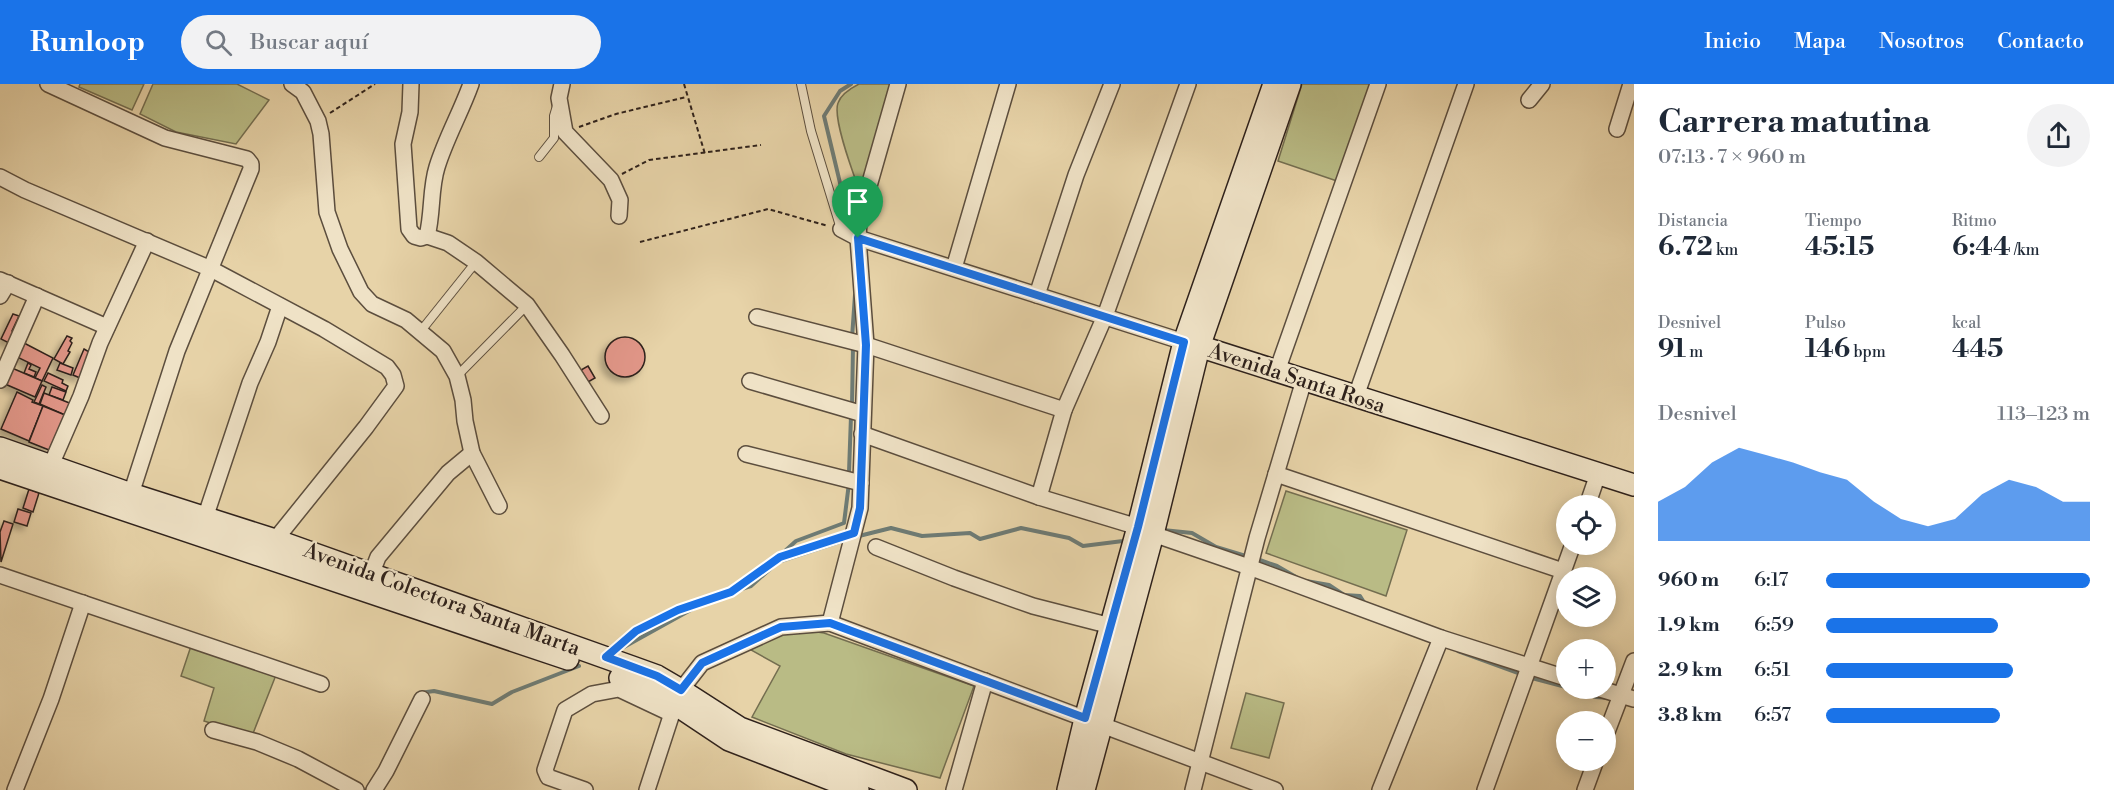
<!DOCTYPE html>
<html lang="es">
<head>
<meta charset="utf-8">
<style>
  body { margin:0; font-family:"Libre Bodoni",serif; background:#f2f2f3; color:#1f2937; height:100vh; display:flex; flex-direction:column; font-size:22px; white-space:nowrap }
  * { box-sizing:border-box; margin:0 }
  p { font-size:20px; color:#747a83 }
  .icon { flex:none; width:33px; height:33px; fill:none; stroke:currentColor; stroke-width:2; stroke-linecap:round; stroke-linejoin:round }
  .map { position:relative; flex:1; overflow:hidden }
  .panel { display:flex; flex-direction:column; background:#fff; width:480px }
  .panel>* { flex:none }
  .controls { position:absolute; left:1556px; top:411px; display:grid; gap:12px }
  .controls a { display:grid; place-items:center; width:60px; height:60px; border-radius:50%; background:#fff; box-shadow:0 3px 15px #0003; font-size:30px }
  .pin { position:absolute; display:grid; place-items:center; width:51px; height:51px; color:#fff; margin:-62px -26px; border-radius:50% 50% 50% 0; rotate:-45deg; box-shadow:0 0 6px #0007 }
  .pin .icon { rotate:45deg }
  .round { display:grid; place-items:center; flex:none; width:63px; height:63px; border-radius:32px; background:#f2f2f3 }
  .overview { display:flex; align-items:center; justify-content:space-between; height:102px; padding:0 24px }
  h1 { font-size:33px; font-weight:700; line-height:45px }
  .metrics { display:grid; grid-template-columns:repeat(3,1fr); gap:9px; height:102px; padding:6px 24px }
  .metrics div { display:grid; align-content:center }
  .metrics b { font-size:26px; font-weight:700 }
  .metrics small { font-size:16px; font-weight:400 }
  .metrics p { font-size:16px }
  .chart { height:168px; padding:12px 24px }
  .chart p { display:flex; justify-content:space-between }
  .chart svg { width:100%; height:108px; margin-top:6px; fill:#1a73e8; opacity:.7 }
  ul { padding:0 24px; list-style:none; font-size:20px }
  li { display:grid; grid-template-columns:96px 72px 1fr; align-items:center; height:45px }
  li i { height:15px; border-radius:8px; background:#1a73e8 }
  header { display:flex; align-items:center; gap:36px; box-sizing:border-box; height:84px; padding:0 30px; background:#1a73e8; color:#fff }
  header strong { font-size:28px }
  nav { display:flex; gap:33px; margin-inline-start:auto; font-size:21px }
  .search { width:420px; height:54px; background:#f2f2f3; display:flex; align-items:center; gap:15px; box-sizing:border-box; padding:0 21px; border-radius:33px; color:#747a83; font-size:22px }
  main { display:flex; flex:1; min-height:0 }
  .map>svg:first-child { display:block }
  .green { fill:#b9bb85; stroke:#746e50; stroke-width:1.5 }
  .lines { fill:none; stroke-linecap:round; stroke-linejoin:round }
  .stream { stroke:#6e7b74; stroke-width:4 }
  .building { fill:#e19688; stroke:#2e211b; stroke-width:1.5; filter:url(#shadow) }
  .lane-casing { stroke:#5c4e3e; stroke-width:10 }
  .street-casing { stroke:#5c4e3e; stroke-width:18 }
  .secondary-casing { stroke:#2e211b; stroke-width:24 }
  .path { stroke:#2e211b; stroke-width:2; stroke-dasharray:4.5 3; stroke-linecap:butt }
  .lane { stroke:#efe2c6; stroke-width:8 }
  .street { stroke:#efe2c6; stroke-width:15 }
  .secondary { stroke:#efe2c6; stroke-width:21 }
  .route-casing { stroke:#fff; stroke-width:12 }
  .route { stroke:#1a73e8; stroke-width:8 }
  .labels { text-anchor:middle; stroke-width:4.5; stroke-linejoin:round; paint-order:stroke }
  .street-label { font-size:21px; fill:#2e211b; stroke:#efe2c6 }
</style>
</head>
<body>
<header>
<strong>Runloop</strong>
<div class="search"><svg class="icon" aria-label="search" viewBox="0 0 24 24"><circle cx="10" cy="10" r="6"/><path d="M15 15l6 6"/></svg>Buscar aquí</div>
<nav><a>Inicio</a><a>Mapa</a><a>Nosotros</a><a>Contacto</a></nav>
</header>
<main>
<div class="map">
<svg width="1634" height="706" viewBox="0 0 1634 706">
  <defs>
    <filter id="shadow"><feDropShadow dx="-4.5" dy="4.5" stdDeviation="3" flood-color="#0004"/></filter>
  </defs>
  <rect width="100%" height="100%" fill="#e7d3a8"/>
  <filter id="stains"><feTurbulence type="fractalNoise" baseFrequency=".00333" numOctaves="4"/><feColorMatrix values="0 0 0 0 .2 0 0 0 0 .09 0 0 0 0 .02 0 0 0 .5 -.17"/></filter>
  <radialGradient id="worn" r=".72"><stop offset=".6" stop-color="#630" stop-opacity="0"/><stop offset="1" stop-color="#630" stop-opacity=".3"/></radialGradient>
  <g class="green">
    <path d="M80,0H144L132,26L79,3Z"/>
    <path d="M153,0H237L269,16L236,60L176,48L140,30Z"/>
    <path d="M859,0H891L861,111C855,94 832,35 838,19C841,10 851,4 859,0Z"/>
    <path d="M1302,0H1370L1337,97L1278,77Z"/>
    <path d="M1286,407L1407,446L1386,512L1266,469Z"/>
    <path d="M790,544L824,549L974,602L940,694L846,670L752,633L780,582L751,566L756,552Z"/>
    <path d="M191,562L276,591L252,652L204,637L214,604L181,592Z"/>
    <path d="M1246,609L1284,619L1269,674L1231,664Z"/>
  </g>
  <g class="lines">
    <g class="stream">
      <path d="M848,144L841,103L824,32L840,7L851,0"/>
      <path d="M852,254L855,211"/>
      <path d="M852,322L853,262"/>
      <path d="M849,388L851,332"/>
      <path d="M1163,446L1192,449L1216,463L1249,473"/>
      <path d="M859,452L891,444L922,452L970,449L980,455L1021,444L1069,454L1083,462L1123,457L1128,454"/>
      <path d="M786,466L796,457L844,439L849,399"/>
      <path d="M1257,475L1277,482L1296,493"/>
      <path d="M1306,497L1329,501L1344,511L1360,512L1365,520"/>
      <path d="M735,507L751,502L778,478L848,455"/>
      <path d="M710,515L731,508"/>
      <path d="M624,563L705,518"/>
      <path d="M1458,567L1521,590"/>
      <path d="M1528,593L1566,603"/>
      <path d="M1570,604L1596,613L1609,614"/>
      <path d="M420,609L434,607L492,620L512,608L579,582"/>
    </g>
  </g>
  <g class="building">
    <path d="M13,230L19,232L12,247L16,249L11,260L1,255Z"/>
    <path d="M67,252L72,254L70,257L72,259L68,267L70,268L63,280L54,275Z"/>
    <circle cx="625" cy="273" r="20"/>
    <path d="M24,259L53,274L42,297L35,294L40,284L17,273Z"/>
    <path d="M84,265L91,269L80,294L73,291Z"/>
    <path d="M28,279L31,281L29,285L36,288L34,293L24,289Z"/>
    <path d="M60,279L73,284L71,291L57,286Z"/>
    <path d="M588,282L595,294L588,298L581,286Z"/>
    <path d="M12,284L42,297L35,313L5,300Z"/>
    <path d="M48,289L63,296L62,299L68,302L66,307L44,297Z"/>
    <path d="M42,301L46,303L39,320L34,318Z"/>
    <path d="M52,303L66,308L63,316L49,311Z"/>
    <path d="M17,308L33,316L32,318L43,322L29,357L1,345Z"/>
    <path d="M44,309L72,320L67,332L40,320Z"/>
    <path d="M43,322L65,331L49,366L29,358Z"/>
    <path d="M29,405L39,409L33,428L23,424Z"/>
    <path d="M18,425L31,429L27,442L14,438Z"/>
    <path d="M4,437L13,440L1,478L0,448Z"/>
  </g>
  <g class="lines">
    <g class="lane-casing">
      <g id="lane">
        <path d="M801,0L811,47L841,145"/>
        <path d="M539,73L554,54V32L557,22"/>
        <path d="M420,248L476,178"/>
        <path d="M457,292L527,221"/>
      </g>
    </g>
    <g class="street-casing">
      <g id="street">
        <path d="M48,0L165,54L247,75L251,80V85L177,267L131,410"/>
        <path d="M292,0L303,8L318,37L321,50L327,128L340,165L361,208L372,220L406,236L443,267L457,292L463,316L465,337L472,369L499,422"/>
        <path d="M411,0L410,28L403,60L409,145L414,152L421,154L427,152L448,159L476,178L527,221L562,271L601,332"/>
        <path d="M562,0L559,14L565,48L611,96L620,116L619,132"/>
        <path d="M1529,16L1542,0"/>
        <path d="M1617,45L1631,0"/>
        <path d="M0,93L25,106L211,185L324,245L387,283L393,291L396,302L366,343L275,456"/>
        <path d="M841,145L858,154L1184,258"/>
        <path d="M427,152C433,129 430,105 437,83C446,54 461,28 471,0"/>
        <path d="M954,184L1008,0"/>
        <path d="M0,196L107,243"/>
        <path d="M1037,211L1076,91L1112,0"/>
        <path d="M0,212L8,199"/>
        <path d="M757,233L866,261L1064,326"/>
        <path d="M1277,287L1378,0"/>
        <path d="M0,296L37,212"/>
        <path d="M750,297L863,330"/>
        <path d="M1356,312L1466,0"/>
        <path d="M862,350L1039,413L1138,443"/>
        <path d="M746,370L861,399"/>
        <path d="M51,381L81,312L100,259L147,157"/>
        <path d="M1276,390L1563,487"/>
        <path d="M1039,413L1064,326L1105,232L1188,0"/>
        <path d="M1587,422L1598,390"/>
        <path d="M205,434L250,299L268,258L280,222"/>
        <path d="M1153,450L1249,483L1441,554L1566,594"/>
        <path d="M876,463L954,494L1033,522L1111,542"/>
        <path d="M0,491L321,600"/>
        <path d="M371,491L378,473L448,389L472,369"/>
        <path d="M830,539L860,424L866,261L858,154L859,137L898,0"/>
        <path d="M1597,604L1634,615"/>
        <path d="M681,606L702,579L781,543L830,539L1275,706"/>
        <path d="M213,646L257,658L298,675L356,706"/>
        <path d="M1605,653L1634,577"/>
        <path d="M15,706L51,615L83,519"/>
        <path d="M374,706L386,687L422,615"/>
        <path d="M585,706L548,693L545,686L565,626L592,610L619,605L672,630"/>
        <path d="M647,706L675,620"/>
        <path d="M954,706L985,597"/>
        <path d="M1193,706L1257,454L1304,296"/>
        <path d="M1380,706L1441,554"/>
        <path d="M1485,706L1573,460"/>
        <path d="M1585,706L1596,676"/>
      </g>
    </g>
    <g class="secondary-casing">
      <g id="secondary">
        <path d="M1186,258L1634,401"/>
        <path d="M0,364L131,410L275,456L632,583L657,592L681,606L740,644L906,706"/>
        <path d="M0,384L568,575"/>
        <path d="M620,594L638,600L675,620L729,656L858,706"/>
        <path d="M1068,706L1085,635L1138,443L1184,258L1274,0"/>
        <path d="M1084,706L1153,450L1199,263L1290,0"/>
      </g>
    </g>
    <g class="path">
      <path d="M684,0L705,70"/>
      <path d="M330,29L375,0"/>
      <path d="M579,43L616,30L686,13"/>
      <path d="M622,90L649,76L761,61"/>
      <path d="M640,158L768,125L828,142"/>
      <path d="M621,561L636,547L656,536L678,526L731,508L780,473L837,455"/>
    </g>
    <use href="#lane" class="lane"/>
    <use href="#street" class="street"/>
    <use href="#secondary" class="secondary"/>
  </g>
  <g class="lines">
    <g class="route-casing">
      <path id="route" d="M858,154L1184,258L1138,443L1085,634L830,539L781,543L702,579L681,606L657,592L606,573L636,547L678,526L731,508L780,473L854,449L860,424L866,261Z"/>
    </g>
    <use href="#route" class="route"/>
  </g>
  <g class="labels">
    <g class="street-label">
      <text transform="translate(1297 294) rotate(18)" y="7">Avenida Santa Rosa</text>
      <text transform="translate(442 515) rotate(20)" y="7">Avenida Colectora Santa Marta</text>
    </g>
  </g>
  <rect width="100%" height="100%" filter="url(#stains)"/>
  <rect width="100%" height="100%" fill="url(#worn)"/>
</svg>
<div class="controls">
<a><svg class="icon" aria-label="locate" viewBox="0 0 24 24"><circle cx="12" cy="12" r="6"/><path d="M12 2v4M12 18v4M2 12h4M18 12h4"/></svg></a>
<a><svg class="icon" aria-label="layers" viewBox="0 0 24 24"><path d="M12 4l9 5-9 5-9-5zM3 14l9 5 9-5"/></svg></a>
<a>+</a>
<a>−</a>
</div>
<div class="pin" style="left:858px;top:154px;background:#1e9e55"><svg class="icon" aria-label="arrive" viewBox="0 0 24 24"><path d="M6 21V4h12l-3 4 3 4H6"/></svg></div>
</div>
<section class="panel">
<div class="overview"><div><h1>Carrera matutina</h1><p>07:13 · 7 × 960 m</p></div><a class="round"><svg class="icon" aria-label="share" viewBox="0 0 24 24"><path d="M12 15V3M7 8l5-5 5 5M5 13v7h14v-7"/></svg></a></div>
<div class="metrics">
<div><p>Distancia</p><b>6.72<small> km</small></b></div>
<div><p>Tiempo</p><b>45:15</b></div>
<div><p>Ritmo</p><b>6:44<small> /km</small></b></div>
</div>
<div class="metrics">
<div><p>Desnivel</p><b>91<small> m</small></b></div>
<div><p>Pulso</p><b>146<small> bpm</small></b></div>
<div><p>kcal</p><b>445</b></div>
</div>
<div class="chart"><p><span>Desnivel</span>113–123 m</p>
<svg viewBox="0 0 160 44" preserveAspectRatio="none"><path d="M0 44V28L10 22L20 12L30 6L40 9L50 12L60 16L70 19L80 28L90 35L100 38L110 35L120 25L130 19L140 22L150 28L160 28V44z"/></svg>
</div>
<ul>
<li><b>960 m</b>6:17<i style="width:100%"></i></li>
<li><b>1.9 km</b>6:59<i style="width:65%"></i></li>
<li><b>2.9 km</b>6:51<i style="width:71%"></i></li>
<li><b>3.8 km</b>6:57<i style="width:66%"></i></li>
</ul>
</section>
</main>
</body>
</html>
